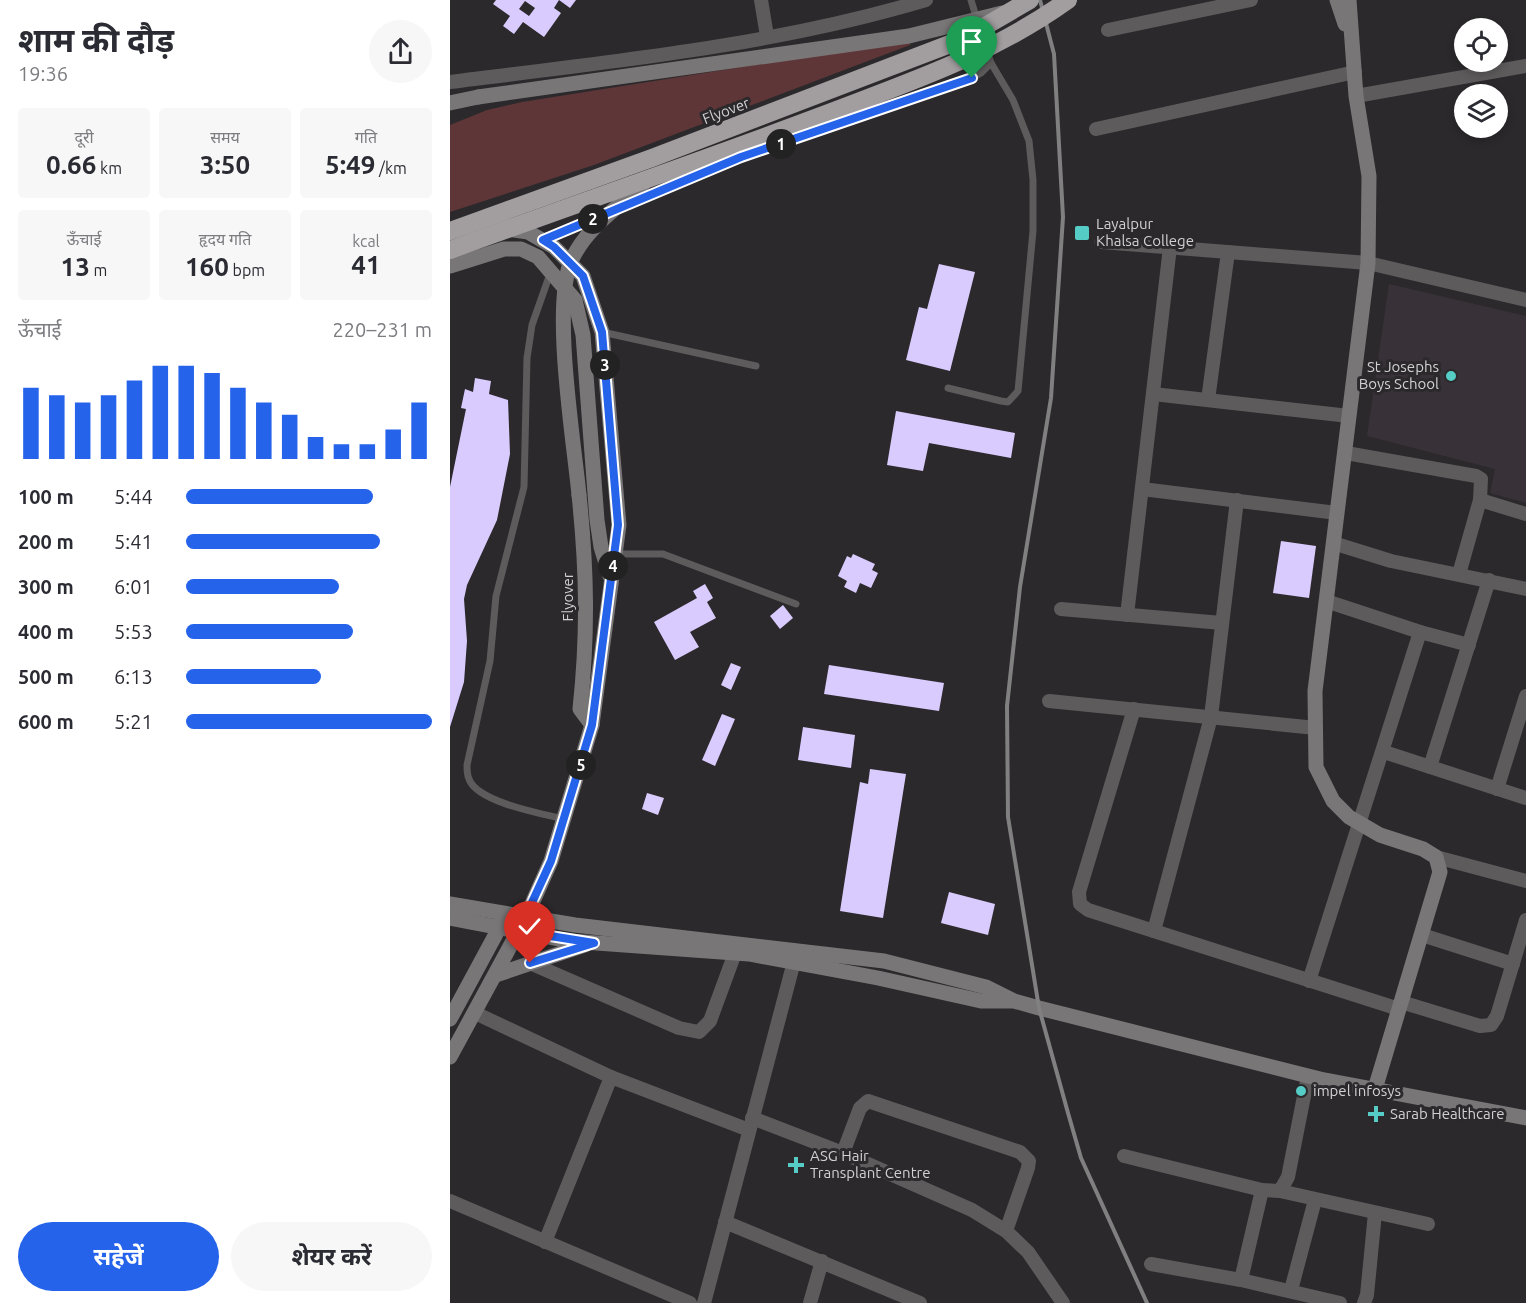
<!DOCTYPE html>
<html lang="hi">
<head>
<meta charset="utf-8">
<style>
  body { margin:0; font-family:Ubuntu,"Noto Sans Devanagari",sans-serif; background:#f7f7f7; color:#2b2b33; height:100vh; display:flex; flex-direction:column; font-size:22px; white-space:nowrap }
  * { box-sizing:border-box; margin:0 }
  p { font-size:20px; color:#7c7c81 }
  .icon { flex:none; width:33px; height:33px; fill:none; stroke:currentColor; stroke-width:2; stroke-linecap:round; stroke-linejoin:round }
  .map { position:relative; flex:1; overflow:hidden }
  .side { display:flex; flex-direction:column; background:#fff; width:450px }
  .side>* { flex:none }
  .controls { position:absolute; left:1004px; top:18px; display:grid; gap:12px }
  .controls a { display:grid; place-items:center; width:54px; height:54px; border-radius:50%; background:#fff; box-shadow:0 3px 9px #0003; font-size:30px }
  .pin { position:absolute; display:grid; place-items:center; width:51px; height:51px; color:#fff; margin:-62px -26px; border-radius:50% 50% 50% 0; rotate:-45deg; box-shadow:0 0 6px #0007 }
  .pin .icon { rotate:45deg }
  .km { position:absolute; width:30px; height:30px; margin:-15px; border-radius:50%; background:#222; color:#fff; font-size:16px; line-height:30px; text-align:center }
  .round { display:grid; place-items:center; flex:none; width:63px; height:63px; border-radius:32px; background:#f7f7f7 }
  .overview { display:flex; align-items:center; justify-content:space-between; height:102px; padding:0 18px }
  h1 { font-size:33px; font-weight:700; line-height:45px }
  .stats { display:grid; grid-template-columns:repeat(3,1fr); gap:9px; height:102px; padding:6px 18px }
  .stats div { display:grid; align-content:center; border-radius:6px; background:#f7f7f7; text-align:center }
  .stats b { font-size:26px; font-weight:700 }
  .stats small { font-size:16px; font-weight:400 }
  .stats p { font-size:16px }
  .chart { height:168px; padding:12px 18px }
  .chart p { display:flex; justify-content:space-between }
  .chart svg { width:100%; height:108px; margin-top:6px; stroke:#2563eb; stroke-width:6 }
  .button { display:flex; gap:12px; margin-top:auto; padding:12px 18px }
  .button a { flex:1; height:69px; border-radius:36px; background:#2563eb; color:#fff; font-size:24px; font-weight:700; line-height:69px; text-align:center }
  .button a+a { background:#f7f7f7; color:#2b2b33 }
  ul { padding:0 18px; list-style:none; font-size:20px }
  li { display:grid; grid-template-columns:96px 72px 1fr; align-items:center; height:45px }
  li i { height:15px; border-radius:8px; background:#2563eb }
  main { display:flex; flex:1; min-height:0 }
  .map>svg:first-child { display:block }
  .built { fill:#383238 }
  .green { fill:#5e3638 }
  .building { fill:#d9cbfe; fill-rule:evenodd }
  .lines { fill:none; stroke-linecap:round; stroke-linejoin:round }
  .lane { stroke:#5d5b5c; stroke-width:7 }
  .street { stroke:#5d5b5c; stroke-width:14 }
  .secondary { stroke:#797677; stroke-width:15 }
  .rail { stroke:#818081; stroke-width:4 }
  .secondary-bridge { stroke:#797677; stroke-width:15 }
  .highway-bridge { stroke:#a29ea0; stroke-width:18 }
  .route-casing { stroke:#fff; stroke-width:12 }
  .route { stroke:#2563eb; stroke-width:8 }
  .poi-dot { fill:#55cdc6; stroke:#2b292b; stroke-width:2 }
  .labels { text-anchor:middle; stroke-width:6; stroke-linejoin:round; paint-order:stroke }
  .street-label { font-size:15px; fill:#d2d1d2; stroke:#2b292b }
  .poi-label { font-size:15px; fill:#d2d1d2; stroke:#2b292b; text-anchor:start }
</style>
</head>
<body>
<main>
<section class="side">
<div class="overview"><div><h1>शाम की दौड़</h1><p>19:36</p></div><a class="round"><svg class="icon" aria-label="share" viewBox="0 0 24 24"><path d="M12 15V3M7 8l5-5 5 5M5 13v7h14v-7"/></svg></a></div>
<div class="stats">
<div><p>दूरी</p><b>0.66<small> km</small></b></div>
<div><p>समय</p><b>3:50</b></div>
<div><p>गति</p><b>5:49<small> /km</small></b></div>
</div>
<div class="stats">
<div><p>ऊँचाई</p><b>13<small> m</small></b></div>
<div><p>हृदय गति</p><b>160<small> bpm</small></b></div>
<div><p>kcal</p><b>41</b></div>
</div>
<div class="chart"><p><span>ऊँचाई</span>220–231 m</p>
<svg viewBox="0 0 160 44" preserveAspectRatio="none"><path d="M5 44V15M15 44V18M25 44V21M35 44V18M45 44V12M55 44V6M65 44V6M75 44V9M85 44V15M95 44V21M105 44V26M115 44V35M125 44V38M135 44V38M145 44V32M155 44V21"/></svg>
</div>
<ul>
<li><b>100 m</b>5:44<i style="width:76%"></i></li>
<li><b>200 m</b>5:41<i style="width:79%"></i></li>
<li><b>300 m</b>6:01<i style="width:62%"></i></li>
<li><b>400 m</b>5:53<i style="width:68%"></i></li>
<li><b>500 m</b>6:13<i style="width:55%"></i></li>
<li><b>600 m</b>5:21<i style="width:100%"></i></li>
</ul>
<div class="button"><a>सहेजें</a><a>शेयर करें</a></div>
</section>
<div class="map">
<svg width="1076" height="1303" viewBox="0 0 1076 1303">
  <rect width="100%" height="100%" fill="#2b292b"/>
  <path class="built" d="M939,284L1076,316V503L1040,493L1045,469L917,436Z"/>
  <path class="green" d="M455,41L460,42V45L144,165L0,212V125L37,110L72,102Z"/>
  <g class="building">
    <path d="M46,0H126L120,8L109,0L104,8L111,13L94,37L73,22L64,34L53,26L60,16L43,4ZM75,1L85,8L79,16L69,9Z"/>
    <path d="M489,264L525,272L500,371L456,360L469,307L477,309Z"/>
    <path d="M25,378L41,381L39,394L58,400L60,454L47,520L17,585L14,599L17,641L14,682L0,727V487L16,409L11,408L15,389L23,392Z"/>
    <path d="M446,411L565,433L561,458L479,443L473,471L437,465Z"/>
    <path d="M831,541L866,546L859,598L823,593Z"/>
    <path d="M403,554L425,564L422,570L428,573L421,588L410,583L406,593L394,587L397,581L388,576L397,556L401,558Z"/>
    <path d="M255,584L263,598L257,602L266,618L240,632L249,647L225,660L204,622L247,598L243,591Z"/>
    <path d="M333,605L343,618L330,629L320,616Z"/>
    <path d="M281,663L291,667L281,690L271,685Z"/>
    <path d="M379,665L494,683L489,711L374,694Z"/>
    <path d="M272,714L285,719L265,766L252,760Z"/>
    <path d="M353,727L405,735L401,768L348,760Z"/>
    <path d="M420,769L456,774L433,918L390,911L410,782L418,784Z"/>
    <path d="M197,793L214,798L208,815L192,809Z"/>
    <path d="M499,892L545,904L538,935L491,923Z"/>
  </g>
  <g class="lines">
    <g class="lane">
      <path d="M521,0L527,20"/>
      <path d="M176,206L291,157L522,78L531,73L541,63L536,48"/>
      <path d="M93,240L149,217"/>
      <path d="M101,271L82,325L77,358L74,487L46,596L40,661L17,765C17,769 17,775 19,779C27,802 92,814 114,819"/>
      <path d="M152,332L306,366"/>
      <path d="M498,388L551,401L558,402L568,391L583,231V180L579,141L563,100L541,63"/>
      <path d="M166,554H213L346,604"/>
    </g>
    <g class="street">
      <path d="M311,0L317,36"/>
      <path d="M658,30L801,0"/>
      <path d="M0,82C159,62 322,46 476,0"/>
      <path d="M906,96L1076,66"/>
      <path d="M646,129L905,72"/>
      <path d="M651,242L918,263L1076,300"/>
      <path d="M703,394L899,416"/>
      <path d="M758,400L778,252"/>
      <path d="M896,453L1026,476L1031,479L1030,500L1009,574"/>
      <path d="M692,489L887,513"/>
      <path d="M1030,500L1076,514"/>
      <path d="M883,543L941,561L1076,589"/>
      <path d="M876,601L970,632L1019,645"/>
      <path d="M611,609L772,623"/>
      <path d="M677,615L720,247"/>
      <path d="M599,701L866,728"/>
      <path d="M684,709L629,892L630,904L638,910L949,1009"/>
      <path d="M934,752L1076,798"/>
      <path d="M980,767L1039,580"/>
      <path d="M1047,789L1076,696"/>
      <path d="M986,857L1076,881"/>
      <path d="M704,931L761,717L787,500"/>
      <path d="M972,935L1063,964"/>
      <path d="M80,963L229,1028L249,1032L260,1021L285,953"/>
      <path d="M859,981L970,632"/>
      <path d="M951,1002L1030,1026L1041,1025L1047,1016L1076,920"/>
      <path d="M25,1013L161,1077L299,1130"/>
      <path d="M302,1118L393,1153L522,1210L556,1231L578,1252L613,1303"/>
      <path d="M393,1153L410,1108L418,1101L570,1152L579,1161L578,1168L556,1231"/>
      <path d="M674,1156L812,1190L830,1191L838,1177L858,1076"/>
      <path d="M830,1191L978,1224"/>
      <path d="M0,1201L240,1303"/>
      <path d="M275,1222L470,1303"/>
      <path d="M95,1242L161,1077"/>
      <path d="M701,1264L791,1280L890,1303"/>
      <path d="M791,1280L812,1190"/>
      <path d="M841,1290L865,1200"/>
      <path d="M254,1303L346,954"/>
      <path d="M360,1303L372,1261"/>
      <path d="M914,1303L917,1295L925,1213"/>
    </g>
    <g class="secondary">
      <path d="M887,0L895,24"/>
      <path d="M899,0L906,96L919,176L918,263L865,691L866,767L883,801L899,817L930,835L973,849L986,857L990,872L925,1089"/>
      <path d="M0,103L28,97"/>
      <path d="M0,266L54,249H71L88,257L125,300L133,335L147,520L151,547L160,576"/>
      <path d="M129,495C137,571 138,634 130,709L142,725"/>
      <path d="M0,904L125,925L434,961L536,987L564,1001L589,1008L870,1079L1076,1118"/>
      <path d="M0,918L119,941L299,954L428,978L531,1001H561"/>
      <path d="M46,975L135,945"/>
      <path d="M0,1019L54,919"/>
      <path d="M0,1057L76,917L101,861L142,725L169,525L152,332L133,276L104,247L78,232L57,229"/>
    </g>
    <path class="rail" d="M590,0L604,54L613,217L601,398L570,587L557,706L558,817L589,1008L618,1113L631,1158L697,1303"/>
    <g class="secondary-bridge">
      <path d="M28,97L459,36L552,13"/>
      <path d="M129,495C124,442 101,303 122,259C138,226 168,208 194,183"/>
    </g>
    <g class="highway-bridge">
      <path d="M0,231L202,158L513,39L580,0"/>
      <path d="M0,250C122,205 246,163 368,117C456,83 540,56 618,0"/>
    </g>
  </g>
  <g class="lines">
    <g class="route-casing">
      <path id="route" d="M80,963L144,943L69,931L101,861L142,725L168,525L152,332L133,276L104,247L93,240L291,157L522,78"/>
    </g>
    <use href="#route" class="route"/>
  </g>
  <g class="poi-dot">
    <rect x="624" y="225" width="16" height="16" rx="3"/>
    <circle cx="1001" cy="376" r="6"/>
    <circle cx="851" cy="1091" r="6"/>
    <path d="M923 1105h6v6h6v6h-6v6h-6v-6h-6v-6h6z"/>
    <path d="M343 1156h6v6h6v6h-6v6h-6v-6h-6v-6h6z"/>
  </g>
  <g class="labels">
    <g class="street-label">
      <text transform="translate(276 111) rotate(-21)" y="5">Flyover</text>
      <text transform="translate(118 597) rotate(-90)" y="5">Flyover</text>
    </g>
    <g class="poi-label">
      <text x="646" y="229">Layalpur<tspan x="646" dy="17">Khalsa College</tspan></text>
      <text x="989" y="372" text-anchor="end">St Josephs<tspan x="989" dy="17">Boys School</tspan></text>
      <text x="863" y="1096">impel infosys</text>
      <text x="940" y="1119">Sarab Healthcare</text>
      <text x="360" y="1161">ASG Hair<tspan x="360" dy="17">Transplant Centre</tspan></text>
    </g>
  </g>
</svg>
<div class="controls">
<a><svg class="icon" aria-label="locate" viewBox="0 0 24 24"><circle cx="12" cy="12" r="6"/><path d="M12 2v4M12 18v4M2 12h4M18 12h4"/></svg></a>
<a><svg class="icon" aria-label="layers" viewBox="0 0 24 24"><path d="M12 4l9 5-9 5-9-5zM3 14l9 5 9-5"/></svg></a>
</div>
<div class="pin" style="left:522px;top:78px;background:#1e9e55"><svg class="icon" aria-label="arrive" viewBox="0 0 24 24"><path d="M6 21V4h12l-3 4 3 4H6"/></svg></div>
<div class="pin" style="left:80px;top:963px;background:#d93025"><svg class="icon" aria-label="check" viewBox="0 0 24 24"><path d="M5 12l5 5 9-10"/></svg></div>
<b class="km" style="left:331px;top:144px">1</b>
<b class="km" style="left:143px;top:219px">2</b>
<b class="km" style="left:155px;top:365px">3</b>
<b class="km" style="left:163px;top:566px">4</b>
<b class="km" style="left:131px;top:765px">5</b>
</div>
</main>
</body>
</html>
